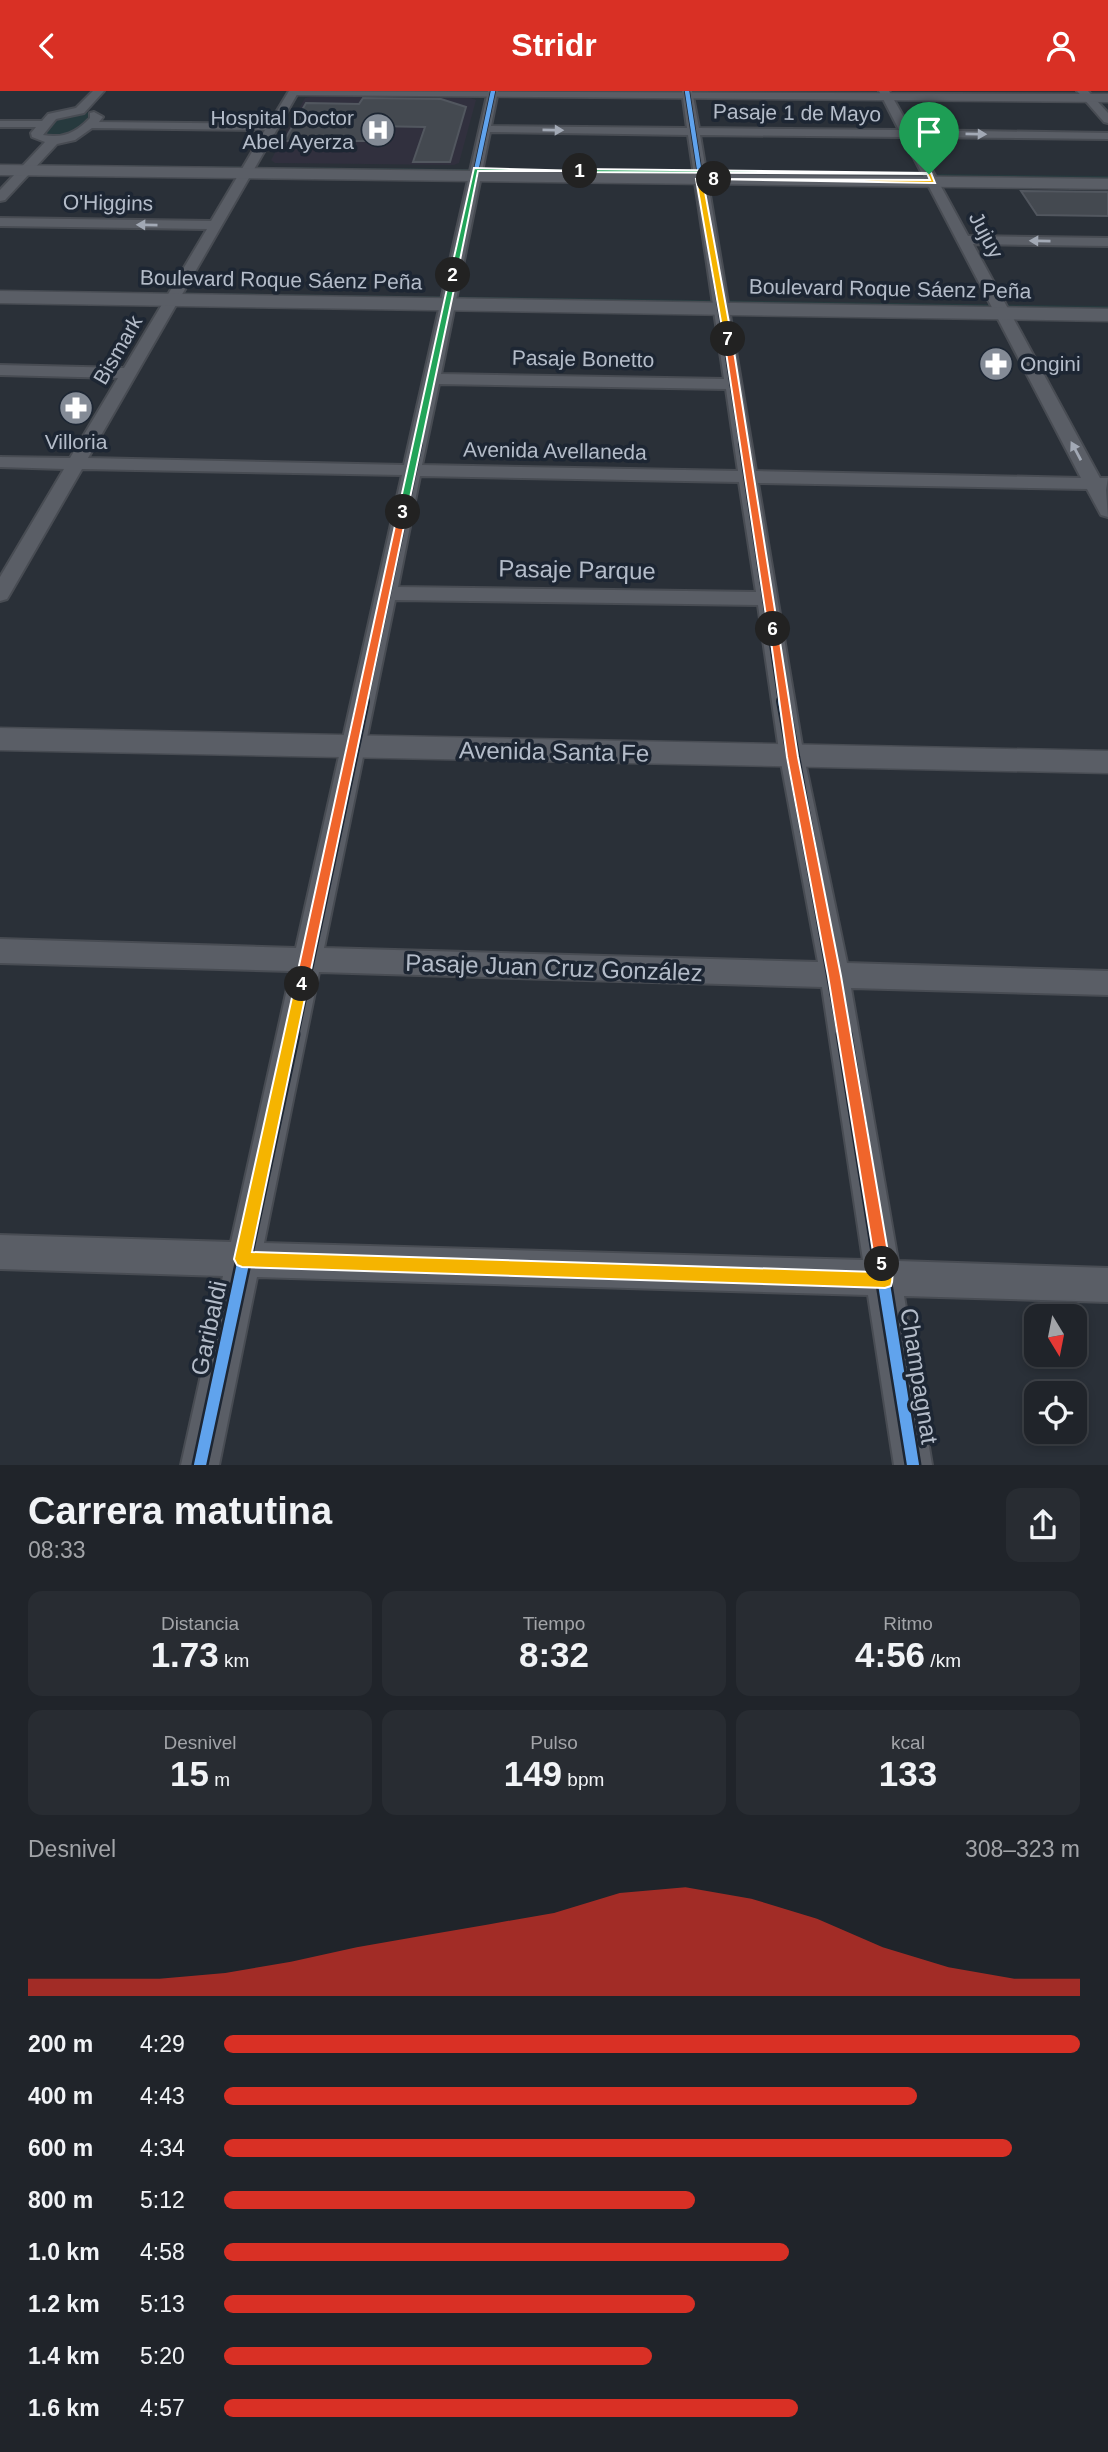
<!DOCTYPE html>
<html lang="es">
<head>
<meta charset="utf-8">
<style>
  body { margin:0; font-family:Arial,sans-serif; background:#282c32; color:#f1f3f6; height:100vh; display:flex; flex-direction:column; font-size:26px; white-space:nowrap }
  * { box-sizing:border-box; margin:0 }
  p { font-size:23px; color:#a2a4a8 }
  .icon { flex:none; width:38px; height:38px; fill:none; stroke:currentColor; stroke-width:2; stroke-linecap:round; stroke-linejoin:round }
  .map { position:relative; height:1374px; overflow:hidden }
  .details { display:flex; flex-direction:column; background:#20242a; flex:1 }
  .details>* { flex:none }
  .needle { width:46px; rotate:170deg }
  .controls { position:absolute; left:1024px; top:1213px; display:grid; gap:14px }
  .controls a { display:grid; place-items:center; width:63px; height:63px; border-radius:14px; background:#20242a; box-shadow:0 4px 10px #0003,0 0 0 2px #3d4147; font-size:35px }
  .pin { position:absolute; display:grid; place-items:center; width:60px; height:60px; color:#fff; margin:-72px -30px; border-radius:50% 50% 50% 0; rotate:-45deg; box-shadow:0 0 7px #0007 }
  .pin .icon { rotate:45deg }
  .km { position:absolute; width:35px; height:35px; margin:-18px; border-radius:50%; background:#222; color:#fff; font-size:19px; line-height:35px; text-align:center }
  .round { display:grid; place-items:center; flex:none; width:74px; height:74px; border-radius:14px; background:#282c32 }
  .overview { display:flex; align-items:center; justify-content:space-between; height:119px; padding:0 28px }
  h1 { font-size:38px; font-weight:600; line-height:52px }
  .stats { display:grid; grid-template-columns:repeat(3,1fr); gap:10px; height:119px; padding:7px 28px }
  .stats div { display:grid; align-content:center; border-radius:14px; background:#282c32; text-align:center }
  .stats b { font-size:35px; font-weight:600 }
  .stats small { font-size:19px; font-weight:400 }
  .stats p { font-size:19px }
  .chart { height:196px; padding:14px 28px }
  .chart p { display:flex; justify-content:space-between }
  .chart svg { width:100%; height:126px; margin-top:7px; fill:#d93025; opacity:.7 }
  ul { padding:0 28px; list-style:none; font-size:23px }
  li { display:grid; grid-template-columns:112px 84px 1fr; align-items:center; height:52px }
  li i { height:18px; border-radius:9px; background:#d93025 }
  header { display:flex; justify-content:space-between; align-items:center; height:91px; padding:0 28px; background:#d93025; color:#fff; font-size:32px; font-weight:600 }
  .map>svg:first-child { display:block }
  .medical { fill:#31303e }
  .green { fill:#273a3e }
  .building { fill:#444950; stroke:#52575f; stroke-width:2 }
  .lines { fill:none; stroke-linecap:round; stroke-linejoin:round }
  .minor-casing { stroke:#484c53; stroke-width:4 }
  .tertiary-casing { stroke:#484c53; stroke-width:3 }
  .minor { fill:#5a5e66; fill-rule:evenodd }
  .tertiary { fill:#5a5e66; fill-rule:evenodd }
  .cycleway-far4-casing { stroke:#1d2633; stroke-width:6 }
  .cycleway-far3-casing { stroke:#1d2633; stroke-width:8 }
  .cycleway-far2-casing { stroke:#1d2633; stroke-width:10 }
  .cycleway-far1-casing { stroke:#1d2633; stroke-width:14 }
  .cycleway-casing { stroke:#1d2633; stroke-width:17 }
  .cycleway-far4 { stroke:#60a3ed; stroke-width:4.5 }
  .cycleway-far3 { stroke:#60a3ed; stroke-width:5 }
  .cycleway-far2 { stroke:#60a3ed; stroke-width:7 }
  .cycleway-far1 { stroke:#60a3ed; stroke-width:10 }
  .cycleway { stroke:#60a3ed; stroke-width:12 }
  .oneway { fill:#a2a9b5 }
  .split-1 { fill:#22a559; stroke:#fff; stroke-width:2 }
  .split-2 { fill:#22a559; stroke:#fff; stroke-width:2 }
  .split-3 { fill:#22a559; stroke:#fff; stroke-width:2 }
  .split-4 { fill:#f0652b; stroke:#fff; stroke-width:2 }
  .split-5 { fill:#f5b400; stroke:#fff; stroke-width:2 }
  .split-6 { fill:#f0652b; stroke:#fff; stroke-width:2 }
  .split-7 { fill:#f0652b; stroke:#fff; stroke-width:2 }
  .split-8 { fill:#f5b400; stroke:#fff; stroke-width:2 }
  .split-9 { fill:#f5b400; stroke:#fff; stroke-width:2 }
  .labels { text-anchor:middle; stroke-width:7; stroke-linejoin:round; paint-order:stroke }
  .far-street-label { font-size:21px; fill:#b4bcc9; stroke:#1d2633 }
  .far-poi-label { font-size:21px; fill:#b4bcc9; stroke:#1d2633; text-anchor:end }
  .street-label { font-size:24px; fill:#b4bcc9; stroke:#1d2633 }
</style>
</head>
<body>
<header><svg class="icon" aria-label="back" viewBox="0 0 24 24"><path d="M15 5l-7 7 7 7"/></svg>Stridr<svg class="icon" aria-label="person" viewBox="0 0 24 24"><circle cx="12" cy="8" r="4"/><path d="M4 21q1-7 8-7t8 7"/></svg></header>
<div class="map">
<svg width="1108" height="1374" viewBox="0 0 1108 1374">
  <rect width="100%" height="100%" fill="#2a3038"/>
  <path class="medical" d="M315,5L470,7L476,9L459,72L454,74L275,72L271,69L305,7Z"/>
  <g class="green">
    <path d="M80,20L94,23L74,46H38L52,25Z"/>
    <path d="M0,73L1108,85V93L0,79Z"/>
    <path d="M0,199L1108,215V219L0,204Z"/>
  </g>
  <g class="building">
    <path d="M363,7L441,8L466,16L450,71H413L425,36L373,35L367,50H284L306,12L359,13Z"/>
    <path d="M1021,100L1108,101V125L1037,124Z"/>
  </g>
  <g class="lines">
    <g class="minor-casing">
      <g id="minor">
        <path d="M93,0H104L84,22L56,28L43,44C63,48 77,41 90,27V22L94,21L103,26L99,31L269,33L289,0H299L88,367L404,374L488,0H498L491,35L687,37L682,0H692L699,37L899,39L879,0H889L911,39L1108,42V48L914,46L968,145L1108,147V155L973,153L1100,387H1108L1106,399L1108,426L1101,424L1087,398L758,392L804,666L847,872L1108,880V904L851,897L898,1170L1108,1177V1211L904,1205L932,1374H894L868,1204L257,1186L219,1374H181L223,1185L0,1178V1144L231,1151L291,880L0,872V848L296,857L402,384L82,378L10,503L7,508L0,510V486L64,378L0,376V366L70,367L118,287L0,284V274L124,277L207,138L0,135V127L211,130L265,39L92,37L75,49L57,53L5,109L0,110V99L45,51L32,46L31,42L36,36H0V30H42L48,23L76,17ZM490,41L688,44L724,288L441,283ZM700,44L903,46L1081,387L756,380ZM439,293L726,298L738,380L422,374ZM420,385L739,391L756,501L398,496ZM395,509L758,514L780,666L818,871L324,857ZM319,881L822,896L863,1169L264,1152Z"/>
        <path d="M1077,0H1088L1108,22V32L1104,31Z"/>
      </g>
    </g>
    <g class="tertiary-casing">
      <g id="tertiary">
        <path d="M289,0L1108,3V11L296,4Z"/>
        <path d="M0,74L1108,88V98L0,84Z"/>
        <path d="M0,200L1108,218V230L0,212Z"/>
        <path d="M0,637L1108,660V682L0,659Z"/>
      </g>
    </g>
    <use href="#minor" class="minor"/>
    <use href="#tertiary" class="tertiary"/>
    <g class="cycleway-far4-casing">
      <g id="cycleway-far4">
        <path d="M687,0L711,155"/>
        <path d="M460,155L493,0"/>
      </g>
    </g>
    <g class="cycleway-far3-casing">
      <g id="cycleway-far3">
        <path d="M711,153L743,354"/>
        <path d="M417,354L460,153"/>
      </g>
    </g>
    <g class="cycleway-far2-casing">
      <g id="cycleway-far2">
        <path d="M743,352L783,612"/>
        <path d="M363,612L418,352"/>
      </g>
    </g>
    <g class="cycleway-far1-casing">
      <g id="cycleway-far1">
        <path d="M783,610L844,945"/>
        <path d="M292,945L363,610"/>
      </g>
    </g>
    <g class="cycleway-casing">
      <g id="cycleway">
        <path d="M844,943L913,1374"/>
        <path d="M200,1374L292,943"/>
      </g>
    </g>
    <use href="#cycleway-far4" class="cycleway-far4"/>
    <use href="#cycleway-far3" class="cycleway-far3"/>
    <use href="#cycleway-far2" class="cycleway-far2"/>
    <use href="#cycleway-far1" class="cycleway-far1"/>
    <use href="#cycleway" class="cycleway"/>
  </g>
  <defs><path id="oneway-solid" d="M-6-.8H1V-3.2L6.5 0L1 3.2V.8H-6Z" transform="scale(1.75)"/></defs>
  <g class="oneway">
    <use href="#oneway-solid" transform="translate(553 39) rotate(1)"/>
    <use href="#oneway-solid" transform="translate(976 43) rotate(1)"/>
    <use href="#oneway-solid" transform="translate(147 134) rotate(-179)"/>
    <use href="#oneway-solid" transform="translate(1040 150) rotate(-179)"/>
    <use href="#oneway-solid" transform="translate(1076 360) rotate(-118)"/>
  </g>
  <path class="split-1" d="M580,78L929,82L932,83L578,81Z"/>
  <path class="split-2" d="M474,77L583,80H478L457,184L453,186L450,184Z"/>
  <path class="split-3" d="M453,182L457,184L407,421L403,423L398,421L450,184Z"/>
  <path class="split-4" d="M403,418L407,421L308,893L302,898L295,893L398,421Z"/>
  <path class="split-5" d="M302,887L308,893L252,1161L876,1181L877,1167L882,1165L888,1167C892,1176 894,1186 891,1195L885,1197L242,1176L237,1174L234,1168L295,893Z"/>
  <path class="split-6" d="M769,536L778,538L798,666L841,885L890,1173L888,1179L882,1181L877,1179L875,1173L828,885L787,666Z"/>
  <path class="split-7" d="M728,246L732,248L778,538L773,541L768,538L724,248Z"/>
  <path class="split-8" d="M714,86L716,89L703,90L732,248L728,251L724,248L696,88Z"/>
  <path class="split-9" d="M927,82H931L935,92L711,88L930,89Z"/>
  <defs>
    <g id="hospital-disc" transform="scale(1.75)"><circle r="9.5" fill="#848b96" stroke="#1d2633"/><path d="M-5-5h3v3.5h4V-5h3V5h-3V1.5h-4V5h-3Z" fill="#fff"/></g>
    <g id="pharmacy-disc" transform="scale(1.75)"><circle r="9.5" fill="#848b96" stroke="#1d2633"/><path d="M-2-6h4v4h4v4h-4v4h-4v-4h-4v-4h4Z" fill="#fff"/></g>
  </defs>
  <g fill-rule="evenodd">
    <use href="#hospital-disc" x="378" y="39"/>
    <use href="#pharmacy-disc" x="996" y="273"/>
    <use href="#pharmacy-disc" x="76" y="317"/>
  </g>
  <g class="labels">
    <g class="far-street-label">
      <text transform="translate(797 22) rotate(1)" y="7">Pasaje 1 de Mayo</text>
      <text transform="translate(108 112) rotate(1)" y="7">O'Higgins</text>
      <text transform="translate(986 144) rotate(62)" y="7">Jujuy</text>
      <text transform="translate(281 189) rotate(1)" y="7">Boulevard Roque Sáenz Peña</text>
      <text transform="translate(890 198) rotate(1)" y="7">Boulevard Roque Sáenz Peña</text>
      <text transform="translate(118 259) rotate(-60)" y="7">Bismark</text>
      <text transform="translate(583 268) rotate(1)" y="7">Pasaje Bonetto</text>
      <text transform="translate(555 360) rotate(1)" y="7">Avenida Avellaneda</text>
    </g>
    <g class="far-poi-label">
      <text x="354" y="34">Hospital Doctor<tspan x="354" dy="24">Abel Ayerza</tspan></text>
      <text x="1020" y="280" text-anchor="start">Ongini</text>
      <text x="76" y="358" text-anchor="middle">Villoria</text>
    </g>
    <g class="street-label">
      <text transform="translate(577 479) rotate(1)" y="8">Pasaje Parque</text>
      <text transform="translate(554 661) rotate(1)" y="8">Avenida Santa Fe</text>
      <text transform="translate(554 877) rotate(2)" y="8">Pasaje Juan Cruz González</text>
      <text transform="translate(209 1237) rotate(-78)" y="8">Garibaldi</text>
      <text transform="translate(919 1285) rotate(81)" y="8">Champagnat</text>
    </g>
  </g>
</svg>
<div class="controls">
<a><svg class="needle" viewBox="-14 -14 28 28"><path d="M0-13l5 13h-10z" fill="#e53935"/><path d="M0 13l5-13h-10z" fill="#a2a4a8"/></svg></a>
<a><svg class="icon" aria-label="locate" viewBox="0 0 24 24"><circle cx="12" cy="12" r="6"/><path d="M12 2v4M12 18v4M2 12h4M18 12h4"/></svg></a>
</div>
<div class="pin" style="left:929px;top:83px;background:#1e9e55"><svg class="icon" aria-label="arrive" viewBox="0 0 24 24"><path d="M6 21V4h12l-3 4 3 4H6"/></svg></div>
<b class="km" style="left:580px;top:80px">1</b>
<b class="km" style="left:453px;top:184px">2</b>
<b class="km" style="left:403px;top:421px">3</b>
<b class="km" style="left:302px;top:893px">4</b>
<b class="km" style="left:882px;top:1173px">5</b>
<b class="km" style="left:773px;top:538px">6</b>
<b class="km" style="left:728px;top:248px">7</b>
<b class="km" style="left:714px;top:88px">8</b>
</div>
<section class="details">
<div class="overview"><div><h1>Carrera matutina</h1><p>08:33</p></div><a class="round"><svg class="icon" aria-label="share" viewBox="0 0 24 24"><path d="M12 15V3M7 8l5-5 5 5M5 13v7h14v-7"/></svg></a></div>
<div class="stats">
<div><p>Distancia</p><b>1.73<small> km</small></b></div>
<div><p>Tiempo</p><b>8:32</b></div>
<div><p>Ritmo</p><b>4:56<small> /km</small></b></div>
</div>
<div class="stats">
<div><p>Desnivel</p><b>15<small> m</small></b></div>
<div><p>Pulso</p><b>149<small> bpm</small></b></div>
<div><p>kcal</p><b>133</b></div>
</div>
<div class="chart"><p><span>Desnivel</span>308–323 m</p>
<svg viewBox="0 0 160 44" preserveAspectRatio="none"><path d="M0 44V38L10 38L20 38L30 36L40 32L50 27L60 23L70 19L80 15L90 8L100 6L110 10L120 17L130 27L140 34L150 38L160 38V44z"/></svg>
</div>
<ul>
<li><b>200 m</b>4:29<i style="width:100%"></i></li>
<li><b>400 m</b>4:43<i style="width:81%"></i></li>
<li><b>600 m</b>4:34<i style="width:92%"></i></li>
<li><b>800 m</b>5:12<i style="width:55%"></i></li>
<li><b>1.0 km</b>4:58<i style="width:66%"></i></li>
<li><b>1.2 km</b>5:13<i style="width:55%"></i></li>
<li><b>1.4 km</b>5:20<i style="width:50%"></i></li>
<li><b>1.6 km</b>4:57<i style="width:67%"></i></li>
</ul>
</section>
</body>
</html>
